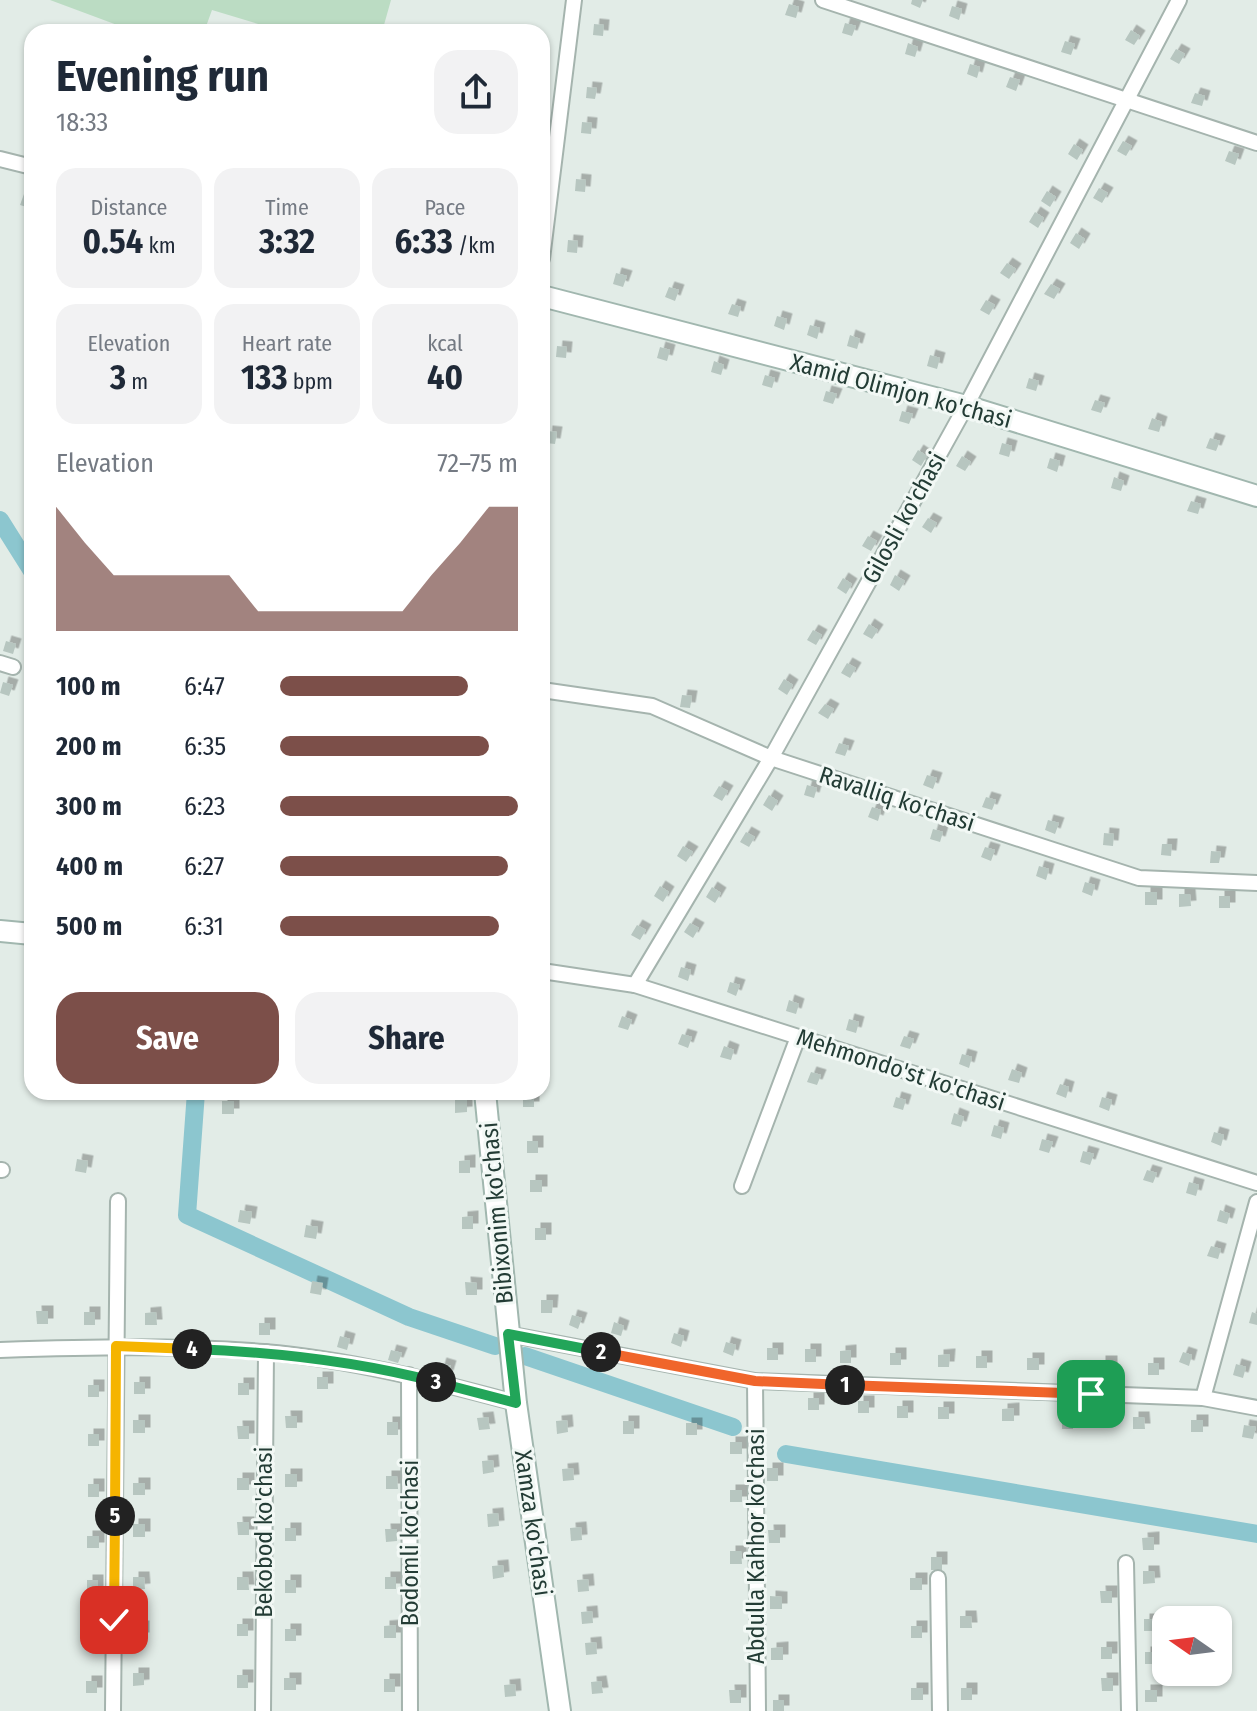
<!DOCTYPE html>
<html lang="en">
<head>
<meta charset="utf-8">
<style>
  body { margin:0; font-family:"Fira Sans Condensed",sans-serif; background:#f2f2f3; color:#1f2937; height:100vh; display:flex; flex-direction:column; font-size:30px; white-space:nowrap }
  * { box-sizing:border-box; margin:0 }
  p { font-size:26px; color:#747a83 }
  .icon { flex:none; width:44px; height:44px; fill:none; stroke:currentColor; stroke-width:2; stroke-linecap:round; stroke-linejoin:round }
  .map { position:relative; flex:1; overflow:hidden }
  .sheet { position:absolute; left:24px; top:24px; width:526px; height:1076px; display:flex; flex-direction:column; background:#fff; border-radius:24px; box-shadow:0 2px 6px #0004 }
  .sheet>* { flex:none }
  .needle { width:52px; rotate:284deg }
  .controls { position:absolute; left:1152px; top:1606px; display:grid; gap:16px }
  .controls a { display:grid; place-items:center; width:80px; height:80px; border-radius:16px; background:#fff; box-shadow:0 2px 6px #0004; font-size:40px }
  .pin { position:absolute; display:grid; place-items:center; width:68px; height:68px; color:#fff; margin:-34px; border-radius:16px; box-shadow:0 4px 12px #0006 }
  .km { position:absolute; width:40px; height:40px; margin:-20px; border-radius:50%; background:#222; color:#fff; font-size:22px; line-height:40px; text-align:center }
  .round { display:grid; place-items:center; flex:none; width:84px; height:84px; border-radius:24px; background:#f2f2f3 }
  .overview { display:flex; align-items:center; justify-content:space-between; height:136px; padding:0 32px }
  h1 { font-size:44px; font-weight:700; line-height:60px }
  .metrics { display:grid; grid-template-columns:repeat(3,1fr); gap:12px; height:136px; padding:8px 32px }
  .metrics div { display:grid; align-content:center; border-radius:20px; background:#f2f2f3; text-align:center }
  .metrics b { font-size:34px; font-weight:700 }
  .metrics small { font-size:22px; font-weight:400 }
  .metrics p { font-size:22px }
  .chart { height:224px; padding:16px 32px }
  .chart p { display:flex; justify-content:space-between }
  .chart svg { width:100%; height:144px; margin-top:8px; fill:#7c4f49; opacity:.7 }
  .action { display:flex; gap:16px; margin-top:auto; padding:16px 32px }
  .action a { flex:1; height:92px; border-radius:24px; background:#7c4f49; color:#fff; font-size:32px; font-weight:700; line-height:92px; text-align:center }
  .action a+a { background:#f2f2f3; color:#1f2937 }
  ul { padding:0 32px; list-style:none; font-size:26px }
  li { display:grid; grid-template-columns:128px 96px 1fr; align-items:center; height:60px }
  li i { height:20px; border-radius:10px; background:#7c4f49 }
  .map>svg:first-child { display:block }
  .green { fill:#bbdcc3 }
  .lines { fill:none; stroke-linecap:round; stroke-linejoin:round }
  .canal { stroke:#8cc6cf; stroke-width:18 }
  .building { fill:#b7c6c0; filter:url(#shadow) }
  .street-casing { stroke:#a5b4ae; stroke-width:18 }
  .secondary-casing { stroke:#a1b7af; stroke-width:24 }
  .street { stroke:#fff; stroke-width:14 }
  .secondary { stroke:#fff; stroke-width:20 }
  .split-1-casing { stroke:#fff; stroke-width:16 }
  .split-2-casing { stroke:#fff; stroke-width:16 }
  .split-3-casing { stroke:#fff; stroke-width:16 }
  .split-4-casing { stroke:#fff; stroke-width:16 }
  .split-5-casing { stroke:#fff; stroke-width:16 }
  .split-6-casing { stroke:#fff; stroke-width:16 }
  .split-1 { stroke:#f0652b; stroke-width:10 }
  .split-2 { stroke:#f0652b; stroke-width:10 }
  .split-3 { stroke:#22a559; stroke-width:10 }
  .split-4 { stroke:#22a559; stroke-width:10 }
  .split-5 { stroke:#f5b400; stroke-width:10 }
  .split-6 { stroke:#f5b400; stroke-width:10 }
  .labels { text-anchor:middle; stroke-width:6; stroke-linejoin:round; paint-order:stroke }
  .street-label { font-size:24px; fill:#233c35; stroke:#f2f8f5 }
</style>
</head>
<body>
<div class="map">
<svg width="1257" height="1711" viewBox="0 0 1257 1711">
  <defs>
    <filter id="shadow"><feDropShadow dx="5.5" dy="-5.5" stdDeviation="0" flood-color="#0004"/></filter>
  </defs>
  <rect width="100%" height="100%" fill="#e2ece7"/>
  <path class="green" d="M50,0H391L382,32H285L212,10L204,32H136Z"/>
  <g class="lines">
    <g class="canal">
      <path d="M0,520L32,571"/>
      <path d="M196,1092L187,1215L409,1317L495,1346"/>
      <path d="M525,1356L733,1427"/>
      <path d="M786,1454L1257,1534"/>
    </g>
  </g>
  <g class="building">
    <path d="M912,0H923L920,8L911,4Z"/>
    <path d="M789,4L799,7L796,18L785,15Z"/>
    <path d="M952,6L962,9L959,20L949,16Z"/>
    <path d="M845,23L856,26L852,36L842,33Z"/>
    <path d="M594,24L604,25L603,36L593,35Z"/>
    <path d="M1131,30L1140,36L1134,45L1125,40Z"/>
    <path d="M1065,41L1075,44L1071,55L1061,52Z"/>
    <path d="M908,43L918,47L915,57L905,54Z"/>
    <path d="M1176,49L1185,54L1179,64L1170,59Z"/>
    <path d="M970,64L980,67L977,78L967,74Z"/>
    <path d="M1010,77L1020,80L1016,91L1006,87Z"/>
    <path d="M587,87L597,88L595,99L586,98Z"/>
    <path d="M1195,93L1205,96L1202,106L1191,103Z"/>
    <path d="M582,122L592,123L591,134L581,133Z"/>
    <path d="M1123,141L1132,146L1126,156L1117,151Z"/>
    <path d="M1074,144L1083,150L1077,160L1068,154Z"/>
    <path d="M1229,151L1239,154L1235,165L1225,161Z"/>
    <path d="M576,179L586,180L585,192L575,191Z"/>
    <path d="M1099,188L1108,193L1102,203L1093,198Z"/>
    <path d="M1047,191L1056,197L1050,207L1041,201Z"/>
    <path d="M24,194L32,197L30,208L20,205Z"/>
    <path d="M1035,212L1044,218L1038,228L1029,222Z"/>
    <path d="M1076,233L1085,239L1079,249L1070,243Z"/>
    <path d="M568,240L578,241L577,253L567,252Z"/>
    <path d="M1007,263L1016,269L1009,279L1000,273Z"/>
    <path d="M616,273L627,276L623,287L613,284Z"/>
    <path d="M1051,284L1060,289L1054,299L1044,294Z"/>
    <path d="M669,287L679,290L675,301L665,297Z"/>
    <path d="M986,300L995,305L989,315L980,310Z"/>
    <path d="M732,304L741,307L738,317L728,314Z"/>
    <path d="M777,316L787,319L784,330L774,326Z"/>
    <path d="M810,325L820,328L817,339L807,335Z"/>
    <path d="M850,335L860,339L857,349L847,346Z"/>
    <path d="M557,346L567,347L566,358L556,357Z"/>
    <path d="M660,347L670,350L667,361L657,358Z"/>
    <path d="M930,355L940,358L937,369L927,366Z"/>
    <path d="M714,361L724,365L721,375L711,372Z"/>
    <path d="M765,375L775,378L772,388L762,385Z"/>
    <path d="M1029,378L1039,381L1036,391L1026,388Z"/>
    <path d="M826,391L837,394L833,404L823,401Z"/>
    <path d="M1095,400L1105,403L1101,413L1091,410Z"/>
    <path d="M902,411L913,414L909,424L899,421Z"/>
    <path d="M1152,418L1162,422L1159,432L1148,429Z"/>
    <path d="M547,431L557,432L555,444L546,443Z"/>
    <path d="M1210,438L1220,441L1216,451L1206,448Z"/>
    <path d="M1002,443L1012,446L1009,457L999,454Z"/>
    <path d="M918,450L927,456L921,466L912,460Z"/>
    <path d="M962,456L971,462L965,471L956,466Z"/>
    <path d="M1050,458L1060,461L1057,472L1047,468Z"/>
    <path d="M1114,477L1124,481L1121,491L1111,488Z"/>
    <path d="M1191,501L1201,504L1198,514L1187,511Z"/>
    <path d="M928,518L937,523L931,533L922,527Z"/>
    <path d="M868,536L877,541L871,551L862,546Z"/>
    <path d="M895,575L905,581L899,591L890,585Z"/>
    <path d="M843,578L852,584L846,594L837,588Z"/>
    <path d="M869,624L878,630L872,639L863,634Z"/>
    <path d="M813,630L822,635L816,645L807,640Z"/>
    <path d="M6,641L16,644L13,654L3,651Z"/>
    <path d="M847,663L856,668L850,678L841,673Z"/>
    <path d="M784,679L793,685L787,695L778,689Z"/>
    <path d="M3,682L13,685L9,696L0,693Z"/>
    <path d="M682,695L692,696L690,708L680,707Z"/>
    <path d="M825,704L834,709L828,719L818,713Z"/>
    <path d="M839,743L849,746L845,756L835,753Z"/>
    <path d="M927,775L937,778L933,789L923,785Z"/>
    <path d="M807,785L817,788L814,798L804,795Z"/>
    <path d="M719,786L728,791L722,801L713,796Z"/>
    <path d="M769,795L778,801L772,811L763,805Z"/>
    <path d="M986,797L996,800L992,810L982,807Z"/>
    <path d="M872,807L881,810L878,821L868,817Z"/>
    <path d="M1048,820L1059,823L1055,834L1045,830Z"/>
    <path d="M933,829L943,832L940,842L930,839Z"/>
    <path d="M746,832L755,837L749,847L740,842Z"/>
    <path d="M1104,833L1114,834L1113,846L1103,845Z"/>
    <path d="M1162,844H1172L1171,856L1161,855Z"/>
    <path d="M683,846L693,852L686,862L677,856Z"/>
    <path d="M985,847L995,850L991,861L981,857Z"/>
    <path d="M1211,851L1221,852L1219,863H1210Z"/>
    <path d="M1039,866L1049,869L1046,880L1036,876Z"/>
    <path d="M1085,882L1095,885L1092,896L1082,892Z"/>
    <path d="M660,886L669,892L663,902L654,896Z"/>
    <path d="M712,887L721,893L715,903L706,897Z"/>
    <rect x="1145" y="892" width="12" height="13"/>
    <path d="M1179,894H1190L1191,906L1179,907Z"/>
    <rect x="1219" y="896" width="11" height="12"/>
    <path d="M690,923L699,928L693,938L684,932Z"/>
    <path d="M637,925L646,930L640,940L631,935Z"/>
    <path d="M681,967L691,970L688,981L678,977Z"/>
    <path d="M730,982L740,985L736,996L727,992Z"/>
    <path d="M789,1000L799,1004L796,1014L786,1011Z"/>
    <path d="M622,1016L632,1020L628,1030L618,1027Z"/>
    <path d="M849,1019L859,1022L856,1033L846,1030Z"/>
    <path d="M682,1034L692,1037L688,1048L678,1044Z"/>
    <path d="M904,1036L914,1039L910,1049L900,1046Z"/>
    <path d="M724,1046L734,1050L731,1060L720,1057Z"/>
    <path d="M962,1054L972,1057L969,1068L959,1064Z"/>
    <path d="M1012,1069L1022,1073L1019,1083L1008,1080Z"/>
    <path d="M811,1072L821,1075L817,1085L807,1082Z"/>
    <path d="M1060,1084L1069,1087L1066,1098L1056,1094Z"/>
    <rect x="523" y="1095" width="11" height="12"/>
    <path d="M896,1097L906,1100L903,1110L893,1107Z"/>
    <path d="M1102,1097L1112,1100L1109,1111L1099,1107Z"/>
    <path d="M455,1100H467V1112L455,1113Z"/>
    <rect x="222" y="1101" width="12" height="13"/>
    <path d="M954,1113L964,1117L961,1127L951,1124Z"/>
    <path d="M994,1125L1004,1128L1001,1139L991,1136Z"/>
    <path d="M1214,1132L1224,1135L1221,1146L1211,1142Z"/>
    <path d="M1042,1139L1053,1142L1049,1153L1039,1150Z"/>
    <rect x="527" y="1141" width="11" height="12"/>
    <path d="M1083,1151L1094,1154L1090,1165L1080,1162Z"/>
    <path d="M77,1159L88,1161L86,1173L75,1171Z"/>
    <path d="M470,1160V1173H459V1161Z"/>
    <path d="M1147,1170L1157,1173L1153,1183L1143,1180Z"/>
    <rect x="530" y="1180" width="12" height="12"/>
    <path d="M1189,1182L1199,1185L1196,1196L1186,1193Z"/>
    <path d="M240,1210L252,1212L250,1224L238,1222Z"/>
    <path d="M1220,1210L1230,1214L1227,1224L1217,1221Z"/>
    <path d="M473,1216V1229H462V1217Z"/>
    <path d="M306,1225L318,1227L316,1239L304,1237Z"/>
    <rect x="535" y="1228" width="11" height="12"/>
    <path d="M1211,1246L1221,1249L1218,1259L1207,1256Z"/>
    <path d="M312,1281L323,1283L321,1295L310,1293Z"/>
    <path d="M465,1282L477,1283V1295H466Z"/>
    <path d="M541,1300H553L552,1313H541Z"/>
    <path d="M36,1311H48V1324H37Z"/>
    <rect x="84" y="1312" width="11" height="13"/>
    <path d="M156,1312L157,1325H145V1313Z"/>
    <path d="M1252,1312L1257,1314V1325L1249,1323Z"/>
    <path d="M572,1315L582,1318L578,1329L569,1325Z"/>
    <path d="M614,1322L624,1326L621,1336L611,1333Z"/>
    <rect x="259" y="1323" width="11" height="12"/>
    <path d="M674,1333L684,1336L681,1347L671,1343Z"/>
    <path d="M340,1336L350,1339L347,1350L337,1347Z"/>
    <path d="M726,1342L736,1345L733,1356L723,1352Z"/>
    <rect x="767" y="1348" width="11" height="12"/>
    <rect x="805" y="1349" width="11" height="13"/>
    <path d="M391,1350L402,1353L398,1363L388,1360Z"/>
    <path d="M851,1350V1363H840V1351Z"/>
    <path d="M1183,1352L1192,1355L1189,1366L1179,1362Z"/>
    <rect x="890" y="1353" width="11" height="12"/>
    <path d="M950,1354L949,1367H938V1355Z"/>
    <rect x="976" y="1356" width="11" height="12"/>
    <rect x="1027" y="1358" width="12" height="12"/>
    <rect x="1100" y="1361" width="12" height="12"/>
    <path d="M441,1363L451,1366L448,1376L438,1373Z"/>
    <rect x="1148" y="1363" width="11" height="12"/>
    <path d="M1236,1364L1246,1367L1243,1378L1233,1375Z"/>
    <rect x="317" y="1377" width="11" height="12"/>
    <rect x="134" y="1382" width="11" height="12"/>
    <rect x="238" y="1383" width="11" height="12"/>
    <rect x="88" y="1385" width="11" height="12"/>
    <rect x="808" y="1398" width="11" height="12"/>
    <rect x="858" y="1401" width="11" height="12"/>
    <rect x="897" y="1406" width="11" height="12"/>
    <rect x="938" y="1407" width="11" height="12"/>
    <path d="M1014,1408V1421H1002V1409Z"/>
    <path d="M285,1416H297V1428H286Z"/>
    <path d="M1073,1416V1429H1062V1417Z"/>
    <path d="M488,1417L490,1429L479,1430L477,1418Z"/>
    <path d="M1133,1417H1144L1145,1429H1133Z"/>
    <rect x="133" y="1420" width="12" height="13"/>
    <path d="M567,1420L568,1432L557,1434L556,1421Z"/>
    <rect x="1191" y="1420" width="12" height="12"/>
    <rect x="623" y="1421" width="11" height="13"/>
    <rect x="387" y="1422" width="11" height="13"/>
    <rect x="686" y="1423" width="11" height="12"/>
    <path d="M1244,1425L1256,1427L1253,1439L1242,1437Z"/>
    <path d="M237,1426H249V1439H238Z"/>
    <rect x="88" y="1434" width="11" height="12"/>
    <rect x="730" y="1442" width="12" height="12"/>
    <path d="M493,1460L494,1472L483,1474L482,1461Z"/>
    <path d="M573,1468L574,1480L563,1481L562,1469Z"/>
    <rect x="767" y="1468" width="11" height="13"/>
    <rect x="285" y="1474" width="12" height="13"/>
    <path d="M386,1476H397L398,1489H386Z"/>
    <rect x="237" y="1478" width="12" height="12"/>
    <rect x="133" y="1483" width="12" height="12"/>
    <rect x="88" y="1484" width="11" height="13"/>
    <rect x="730" y="1490" width="12" height="12"/>
    <path d="M498,1513L499,1526L488,1527L487,1514Z"/>
    <path d="M237,1522H249V1535H238Z"/>
    <rect x="133" y="1524" width="12" height="13"/>
    <path d="M581,1527L582,1540L571,1541L570,1528Z"/>
    <rect x="285" y="1528" width="11" height="13"/>
    <path d="M385,1529H397V1541L386,1542Z"/>
    <path d="M768,1530H780V1543H769Z"/>
    <rect x="87" y="1536" width="12" height="12"/>
    <path d="M1154,1537V1550H1143L1142,1538Z"/>
    <path d="M730,1551H741L742,1564H730Z"/>
    <rect x="931" y="1557" width="11" height="13"/>
    <path d="M503,1565L504,1577L493,1579L492,1566Z"/>
    <path d="M1143,1571H1154L1155,1583L1143,1584Z"/>
    <path d="M133,1577H144L145,1589L133,1590Z"/>
    <path d="M237,1577H248L249,1590H237Z"/>
    <rect x="385" y="1577" width="11" height="12"/>
    <rect x="910" y="1578" width="12" height="12"/>
    <path d="M588,1579L589,1591L578,1592L577,1580Z"/>
    <rect x="87" y="1580" width="11" height="12"/>
    <rect x="285" y="1580" width="11" height="13"/>
    <path d="M1100,1591H1112V1603H1101Z"/>
    <path d="M770,1596L782,1597V1609H770Z"/>
    <path d="M592,1611L593,1623L582,1624L581,1612Z"/>
    <path d="M960,1616H971L972,1628H960Z"/>
    <rect x="1144" y="1619" width="12" height="12"/>
    <rect x="237" y="1624" width="11" height="12"/>
    <path d="M396,1625V1638H384V1626Z"/>
    <rect x="133" y="1626" width="11" height="12"/>
    <rect x="911" y="1626" width="11" height="12"/>
    <rect x="285" y="1629" width="11" height="12"/>
    <rect x="87" y="1630" width="11" height="13"/>
    <path d="M596,1642L597,1654L586,1655L585,1643Z"/>
    <path d="M783,1647V1660H771V1648Z"/>
    <rect x="1101" y="1647" width="11" height="12"/>
    <rect x="1145" y="1652" width="11" height="12"/>
    <path d="M133,1673H144V1685L133,1686Z"/>
    <rect x="237" y="1675" width="11" height="13"/>
    <rect x="284" y="1678" width="12" height="12"/>
    <path d="M1101,1678H1113V1691H1102Z"/>
    <rect x="384" y="1679" width="11" height="13"/>
    <rect x="86" y="1681" width="11" height="12"/>
    <path d="M601,1681L603,1693L592,1694L591,1682Z"/>
    <path d="M515,1684L516,1696L505,1697L504,1685Z"/>
    <rect x="911" y="1688" width="12" height="12"/>
    <rect x="961" y="1688" width="11" height="12"/>
    <path d="M729,1690H741V1703H730Z"/>
    <rect x="1145" y="1690" width="12" height="12"/>
    <rect x="773" y="1700" width="11" height="11"/>
  </g>
  <g class="lines">
    <g class="street-casing">
      <g id="street">
        <path d="M823,0L1257,143"/>
        <path d="M0,159L32,167"/>
        <path d="M542,259L574,0"/>
        <path d="M0,663L13,667"/>
        <path d="M542,690L652,706L771,758L1139,878L1257,883"/>
        <path d="M542,971L635,985L1257,1183"/>
        <path d="M635,985L771,758L966,406L1179,0"/>
        <path d="M0,1170H2"/>
        <path d="M742,1186L798,1037"/>
        <path d="M508,1334L755,1381L1203,1398L1257,1408"/>
        <path d="M0,1350C88,1347 176,1345 264,1352C348,1359 434,1381 516,1403"/>
        <path d="M409,1375L410,1711"/>
        <path d="M755,1381L758,1711"/>
        <path d="M1203,1398L1257,1202"/>
        <path d="M1126,1563L1129,1711"/>
        <path d="M938,1578L940,1711"/>
        <path d="M113,1711L118,1201"/>
        <path d="M263,1711L266,1352"/>
      </g>
    </g>
    <g class="secondary-casing">
      <g id="secondary">
        <path d="M542,296L966,406L1257,496"/>
        <path d="M0,931L32,934"/>
        <path d="M485,1092L516,1403L560,1711"/>
      </g>
    </g>
    <use href="#street" class="street"/>
    <use href="#secondary" class="secondary"/>
  </g>
  <g class="lines">
    <g class="split-1-casing">
      <path id="split-1" d="M845,1385L1091,1394"/>
    </g>
    <g class="split-2-casing">
      <path id="split-2" d="M601,1352L755,1381L845,1385"/>
    </g>
    <g class="split-3-casing">
      <path id="split-3" d="M436,1382L516,1403L508,1334L601,1352"/>
    </g>
    <g class="split-4-casing">
      <path id="split-4" d="M192,1349C273,1352 356,1361 436,1382"/>
    </g>
    <g class="split-5-casing">
      <path id="split-5" d="M115,1516L116,1346L192,1349"/>
    </g>
    <g class="split-6-casing">
      <path id="split-6" d="M114,1620L115,1516"/>
    </g>
    <use href="#split-1" class="split-1"/>
    <use href="#split-2" class="split-2"/>
    <use href="#split-3" class="split-3"/>
    <use href="#split-4" class="split-4"/>
    <use href="#split-5" class="split-5"/>
    <use href="#split-6" class="split-6"/>
  </g>
  <g class="labels">
    <g class="street-label">
      <text transform="translate(901 391) rotate(15)" y="8">Xamid Olimjon ko'chasi</text>
      <text transform="translate(904 518) rotate(-61)" y="8">Gilosli ko'chasi</text>
      <text transform="translate(897 799) rotate(18)" y="8">Ravalliq ko'chasi</text>
      <text transform="translate(901 1070) rotate(18)" y="8">Mehmondo'st ko'chasi</text>
      <text transform="translate(497 1213) rotate(-95)" y="8">Bibixonim ko'chasi</text>
      <text transform="translate(533 1523) rotate(82)" y="8">Xamza ko'chasi</text>
      <text transform="translate(264 1532) rotate(-90)" y="8">Bekobod ko'chasi</text>
      <text transform="translate(410 1543) rotate(-90)" y="8">Bodomli ko'chasi</text>
      <text transform="translate(756 1546) rotate(-90)" y="8">Abdulla Kahhor ko'chasi</text>
    </g>
  </g>
</svg>
<div class="controls">
<a><svg class="needle" viewBox="-14 -14 28 28"><path d="M0-13l5 13h-10z" fill="#e53935"/><path d="M0 13l5-13h-10z" fill="#747a83"/></svg></a>
</div>
<div class="pin" style="left:1091px;top:1394px;background:#1e9e55"><svg class="icon" aria-label="arrive" viewBox="0 0 24 24"><path d="M6 21V4h12l-3 4 3 4H6"/></svg></div>
<div class="pin" style="left:114px;top:1620px;background:#d93025"><svg class="icon" aria-label="check" viewBox="0 0 24 24"><path d="M5 12l5 5 9-10"/></svg></div>
<b class="km" style="left:845px;top:1385px">1</b>
<b class="km" style="left:601px;top:1352px">2</b>
<b class="km" style="left:436px;top:1382px">3</b>
<b class="km" style="left:192px;top:1349px">4</b>
<b class="km" style="left:115px;top:1516px">5</b>
<section class="sheet">
<div class="overview"><div><h1>Evening run</h1><p>18:33</p></div><a class="round"><svg class="icon" aria-label="share" viewBox="0 0 24 24"><path d="M12 15V3M7 8l5-5 5 5M5 13v7h14v-7"/></svg></a></div>
<div class="metrics">
<div><p>Distance</p><b>0.54<small> km</small></b></div>
<div><p>Time</p><b>3:32</b></div>
<div><p>Pace</p><b>6:33<small> /km</small></b></div>
</div>
<div class="metrics">
<div><p>Elevation</p><b>3<small> m</small></b></div>
<div><p>Heart rate</p><b>133<small> bpm</small></b></div>
<div><p>kcal</p><b>40</b></div>
</div>
<div class="chart"><p><span>Elevation</span>72–75 m</p>
<svg viewBox="0 0 160 44" preserveAspectRatio="none"><path d="M0 44V6L10 17L20 27L30 27L40 27L50 27L60 27L70 38L80 38L90 38L100 38L110 38L120 38L130 27L140 17L150 6L160 6V44z"/></svg>
</div>
<ul>
<li><b>100 m</b>6:47<i style="width:79%"></i></li>
<li><b>200 m</b>6:35<i style="width:88%"></i></li>
<li><b>300 m</b>6:23<i style="width:100%"></i></li>
<li><b>400 m</b>6:27<i style="width:96%"></i></li>
<li><b>500 m</b>6:31<i style="width:92%"></i></li>
</ul>
<div class="action"><a>Save</a><a>Share</a></div>
</section>
</div>
</body>
</html>
